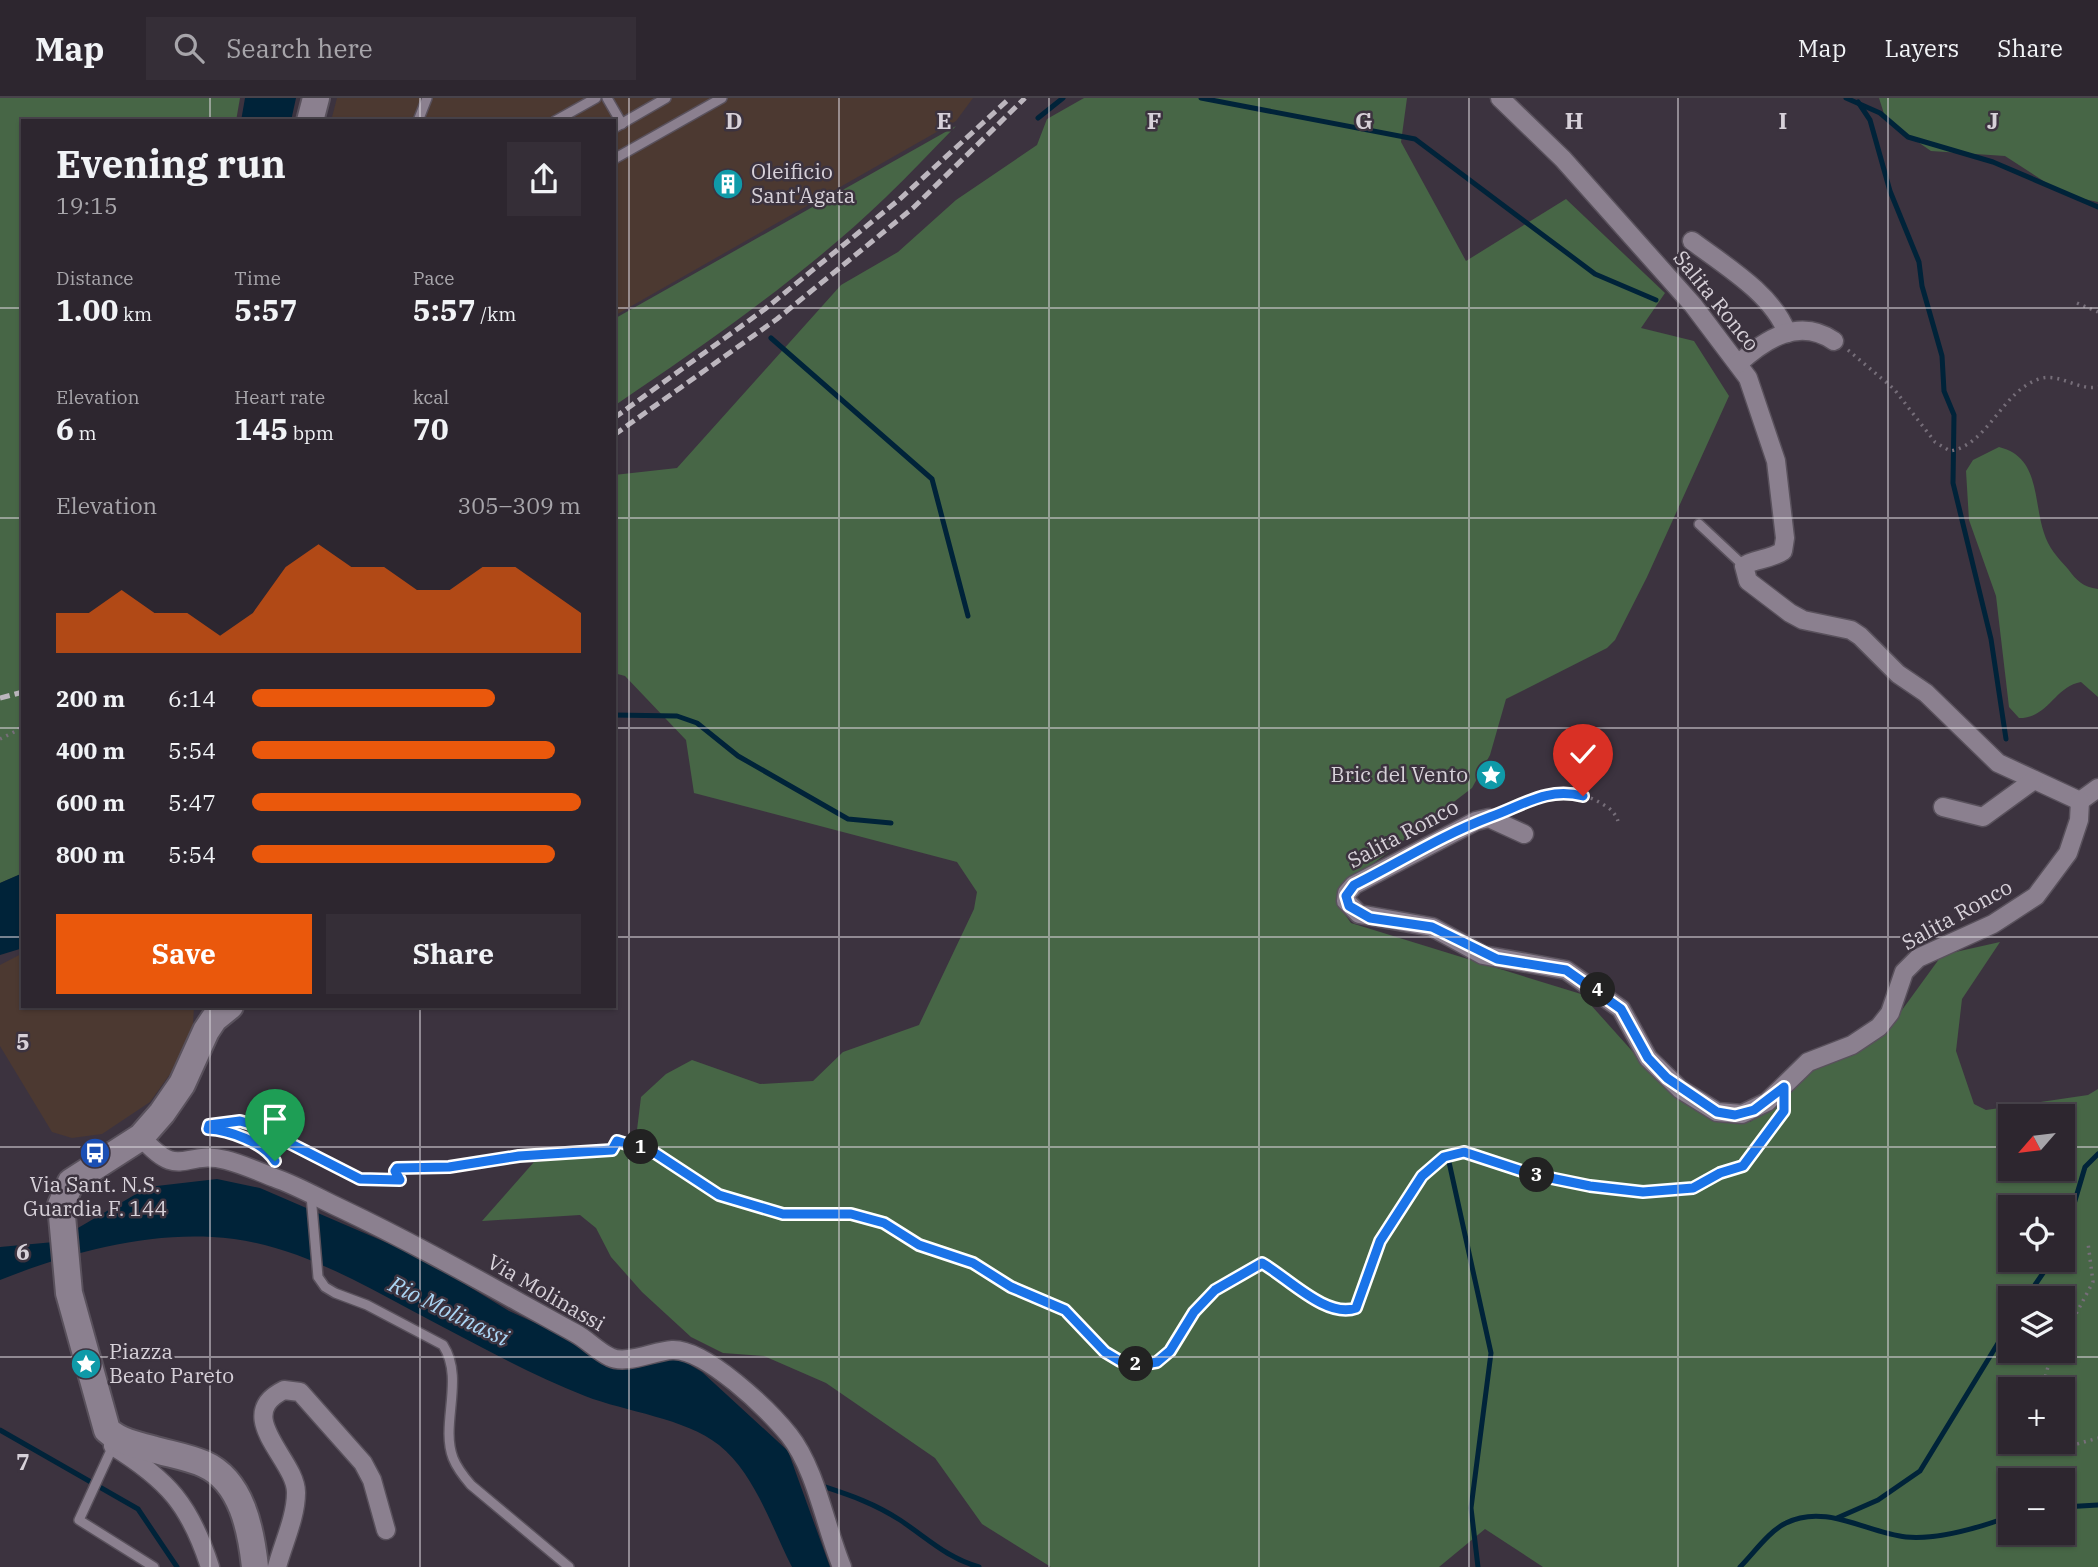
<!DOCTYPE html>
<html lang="en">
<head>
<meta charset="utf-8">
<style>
  body { margin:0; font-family:"IBM Plex Serif",serif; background:#352e37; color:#f1f3f6; height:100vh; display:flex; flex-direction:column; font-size:26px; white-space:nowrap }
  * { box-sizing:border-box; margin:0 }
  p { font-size:23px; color:#a7a5aa }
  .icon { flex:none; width:38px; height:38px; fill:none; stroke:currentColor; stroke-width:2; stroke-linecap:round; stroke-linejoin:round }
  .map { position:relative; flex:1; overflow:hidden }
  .details { position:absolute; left:21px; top:21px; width:595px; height:889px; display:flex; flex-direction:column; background:#2d262f; border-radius:0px; box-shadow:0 2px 5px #0004,0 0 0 2px #48434b }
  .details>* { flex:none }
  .needle { width:46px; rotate:242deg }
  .controls { position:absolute; left:1998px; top:1006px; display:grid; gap:14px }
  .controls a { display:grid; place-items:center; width:77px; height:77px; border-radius:0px; background:#2d262f; box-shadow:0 2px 5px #0004,0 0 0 2px #48434b; font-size:35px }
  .pin { position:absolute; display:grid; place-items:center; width:60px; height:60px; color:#fff; margin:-72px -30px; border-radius:50% 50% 50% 0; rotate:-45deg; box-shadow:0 0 7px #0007 }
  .pin .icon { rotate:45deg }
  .km { position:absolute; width:35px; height:35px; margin:-18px; border-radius:50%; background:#222; color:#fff; font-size:19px; line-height:35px; text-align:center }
  .round { display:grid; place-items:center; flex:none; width:74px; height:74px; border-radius:0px; background:#352e37 }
  .summary { display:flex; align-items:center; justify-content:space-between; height:119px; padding:0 35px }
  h1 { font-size:38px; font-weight:800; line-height:52px }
  .metrics { display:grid; grid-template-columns:repeat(3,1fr); gap:10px; height:119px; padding:7px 35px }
  .metrics div { display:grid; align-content:center }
  .metrics b { font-size:30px; font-weight:800 }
  .metrics small { font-size:19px; font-weight:400 }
  .metrics p { font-size:19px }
  .chart { height:196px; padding:14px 35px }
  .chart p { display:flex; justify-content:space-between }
  .chart svg { width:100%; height:126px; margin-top:7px; fill:#ea580c; opacity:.7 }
  .primary-button { display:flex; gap:14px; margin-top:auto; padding:14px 35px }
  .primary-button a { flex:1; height:80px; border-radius:0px; background:#ea580c; color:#fff; font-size:28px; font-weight:800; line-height:80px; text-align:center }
  .primary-button a+a { background:#352e37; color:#f1f3f6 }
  ul { padding:0 35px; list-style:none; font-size:23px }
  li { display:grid; grid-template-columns:112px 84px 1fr; align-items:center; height:52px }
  li i { height:18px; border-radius:9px; background:#ea580c }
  header { display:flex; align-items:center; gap:42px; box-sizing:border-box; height:98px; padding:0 35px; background:#2d262f; border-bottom:2px solid #48434b }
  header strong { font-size:33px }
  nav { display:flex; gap:38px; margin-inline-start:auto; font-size:24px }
  .search { width:490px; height:63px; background:#352e37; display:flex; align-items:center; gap:18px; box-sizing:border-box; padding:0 24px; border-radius:0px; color:#a7a5aa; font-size:26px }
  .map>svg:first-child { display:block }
  .industrial { fill:#4c3931 }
  .green { fill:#476646; fill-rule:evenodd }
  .water { fill:#002339 }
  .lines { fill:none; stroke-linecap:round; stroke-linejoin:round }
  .stream { stroke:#002339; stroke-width:5 }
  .lane-casing { stroke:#59515c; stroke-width:12 }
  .street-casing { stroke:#59515c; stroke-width:21 }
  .secondary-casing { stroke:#59515c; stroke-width:30 }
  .path { stroke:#766e79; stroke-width:3.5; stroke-dasharray:2 5; stroke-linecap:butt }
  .lane { stroke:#8b808f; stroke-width:9 }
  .street { stroke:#8b808f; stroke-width:18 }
  .secondary { stroke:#8b808f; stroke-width:26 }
  .rail { stroke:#bcb6be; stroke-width:5; stroke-dasharray:10 5; stroke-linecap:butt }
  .route-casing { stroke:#fff; stroke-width:14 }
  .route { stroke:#1a73e8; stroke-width:9 }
  .grid { fill:none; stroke:#d7d1d9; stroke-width:2; stroke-opacity:0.55 }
  .labels { text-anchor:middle; stroke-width:5; stroke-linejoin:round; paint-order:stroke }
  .poi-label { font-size:21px; fill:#d7d1d9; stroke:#3c333f; text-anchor:start }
  .street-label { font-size:21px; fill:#d7d1d9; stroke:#3c333f }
  .water-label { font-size:23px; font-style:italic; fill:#abd5f4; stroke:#3c333f }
  .grid-label { font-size:23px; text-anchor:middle; font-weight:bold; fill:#d7d1d9; stroke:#3c333f; stroke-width:5; stroke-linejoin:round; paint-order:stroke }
</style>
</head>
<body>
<header>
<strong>Map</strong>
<div class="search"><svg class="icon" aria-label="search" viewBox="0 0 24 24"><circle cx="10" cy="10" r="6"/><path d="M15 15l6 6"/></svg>Search here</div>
<nav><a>Map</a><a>Layers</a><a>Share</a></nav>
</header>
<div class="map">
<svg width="2098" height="1469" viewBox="0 0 2098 1469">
  <rect width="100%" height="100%" fill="#3c333f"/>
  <g class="industrial">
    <path d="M337,0H973L956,23L614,218V23H331Z"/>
    <path d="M23,855V908H194L193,927L175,969L150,1004L102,1036L72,1040L52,1034L0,948V867Z"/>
  </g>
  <g class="green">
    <path d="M0,0H240L236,23H23V775L0,785Z"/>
    <path d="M1084,0H1407L1401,44L1466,163L1566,101L1665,195L1641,230L1694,243L1729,298L1647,479L1615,542L1607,550L1506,601L1490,657L1472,690L1344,788L1339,808L1351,825L1581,896L1668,993L1705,1017L1727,1024H1750L1776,1007L1815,967L1886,934L1942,857L2000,844L1962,901L1956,953L1974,1006L1986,1012L2088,997L2098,991V1469H1543L1485,1431L1439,1469H1051L982,1426L935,1360L826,1285L764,1258L723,1255L691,1239L642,1194L611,1159L596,1130L580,1117L482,1123L534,1064L614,1057L636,1040L641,999L666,976L692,962L760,986L813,983L843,954L919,927L974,811L977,794L957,764L694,695L686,642L625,578L614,575V377L677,370L841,187L898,154L956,102L1037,47L1047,21ZM2011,1018H2063V1071H2011ZM2011,1110H2063V1162H2011ZM2011,1200H2063V1253H2011ZM2011,1292H2063V1344H2011ZM2011,1382H2063V1435H2011Z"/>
    <path d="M1879,0H2098V104L2065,97L2005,58L1931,53L1886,22Z"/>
    <path d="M956,28C932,52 909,77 885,100C805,177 706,246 614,308V221Z"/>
    <path d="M1999,349C2040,359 2033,402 2044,435C2048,449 2058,460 2068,471C2077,483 2083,489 2098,491V599L2081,584C2054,589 2049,620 2019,620L2009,609L1996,498L1969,422L1966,373L1973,362Z"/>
  </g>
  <g class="water">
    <path d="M245,0H296L291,23H241Z"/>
    <path d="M23,775V850L0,857V785Z"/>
    <path d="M217,1081L260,1090L422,1160L509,1213L557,1235L609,1267L637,1270L653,1263L678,1260L702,1274L788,1353L830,1469H792C771,1428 755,1376 719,1347C685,1320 626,1314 585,1298C525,1274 466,1241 409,1211C348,1178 283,1142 212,1139C141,1135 65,1156 0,1182V1149L54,1144L148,1089Z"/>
  </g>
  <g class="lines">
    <g class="stream">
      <path d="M1201,0L1415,41L1595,176L1656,202"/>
      <path d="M1846,0L1880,15L1908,39L1993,64L2098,109"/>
      <path d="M1858,4L1870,22L1890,93L1919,164L1922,188L1942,258L1944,293L1954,317L1953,385L1991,541L2006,641"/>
      <path d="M1038,20L1063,0"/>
      <path d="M771,240L932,381L968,518"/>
      <path d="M614,617L677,618L697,625L738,658L848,721L891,725"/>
      <path d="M1449,1064L1491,1255L1471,1410L1478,1469"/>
      <path d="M2063,1143L2085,1069L2098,1056"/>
      <path d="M2026,1200L2052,1162"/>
      <path d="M0,1332L138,1411L177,1469"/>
      <path d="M819,1387C849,1397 872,1404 900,1422C927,1440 947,1460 979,1469"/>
      <path d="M2063,1409L2098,1407"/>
      <path d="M1837,1420L1878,1402L1920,1373L2011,1224"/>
      <path d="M1740,1469C1753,1456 1769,1433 1786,1425C1826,1405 1867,1435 1906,1439C1938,1442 1981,1429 2011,1418"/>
    </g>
    <g class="lane-casing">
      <g id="lane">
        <path d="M607,0L622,26"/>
        <path d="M418,23L427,0"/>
        <path d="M555,23L596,0"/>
        <path d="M614,30L666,0"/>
        <path d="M614,61L722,0"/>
        <path d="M1699,426L1744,468"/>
        <path d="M311,1097L318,1179L325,1189L335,1195L367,1207L443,1247C465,1281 440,1326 453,1360C457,1370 464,1379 471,1387L569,1469"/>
        <path d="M113,1348L79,1422L154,1469"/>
      </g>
    </g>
    <g class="street-casing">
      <g id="street">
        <path d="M1500,0L1563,61L1693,207L1748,280L1776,363L1785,440L1783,453C1770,462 1752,461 1744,468L1748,483L1790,515L1803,522L1851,532L1860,538L1898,576L1926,595L1998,665L2080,703L2098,690"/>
        <path d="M1692,143C1724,167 1773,196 1787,235"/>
        <path d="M1738,266C1765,241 1799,219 1834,243"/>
        <path d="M1943,709L1983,719L2034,682"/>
        <path d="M1524,736L1489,720L1476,723L1354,787L1347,795L1346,803L1359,816L1432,829L1483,857L1566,872L1621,911L1648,960L1680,991L1717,1014L1742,1016L1767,1004L1808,964L1852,947L1879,929L1890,915L1904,874L1918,860L1993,826L2036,798L2068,755L2079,722L2080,703"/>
        <path d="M141,1039C181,1084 182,1051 226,1062C242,1066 260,1074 275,1080C298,1088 320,1101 342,1111C422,1149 498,1193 575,1235C588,1242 597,1253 610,1259C626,1267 654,1253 672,1252C705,1250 769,1312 789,1337C816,1371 825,1428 842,1469"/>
        <path d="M113,1348C168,1382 190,1407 210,1469"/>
        <path d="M277,1469C283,1446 296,1419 296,1395C297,1362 231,1318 284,1292L300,1294L363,1365L372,1382L386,1432"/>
      </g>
    </g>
    <g class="secondary-casing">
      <g id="secondary">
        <path d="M310,23L316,0"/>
        <path d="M230,908L214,921L206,933L182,986L162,1015L141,1039L71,1084L61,1107L69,1195L107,1332C119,1343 136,1347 152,1351C169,1356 188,1359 204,1366C242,1383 251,1432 255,1469"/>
      </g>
    </g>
    <g class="path">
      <path d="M2077,205L2098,214"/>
      <path d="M1848,252L1894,291L1935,344L1950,353C1988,347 2002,293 2039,281C2059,274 2078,293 2098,289"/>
      <path d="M0,641L18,632L23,624"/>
      <path d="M1510,710C1539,695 1574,687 1604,707C1611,711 1615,715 1618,723"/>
      <path d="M273,1060C262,1043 227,1032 208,1031L209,1027L241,1023L254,1027L360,1081L400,1082L395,1073L397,1070L449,1069L518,1058L613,1052L616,1043L655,1055L719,1097L783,1116H851L884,1125L919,1147L973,1165L1011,1189L1065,1212L1106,1254L1120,1263L1140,1267L1157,1264L1170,1253L1180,1234L1215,1192L1262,1165C1288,1180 1327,1221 1356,1211L1380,1143L1422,1078L1444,1059L1464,1054L1531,1076L1590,1089L1643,1094L1678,1092L1693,1090L1720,1075L1743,1068L1780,1018"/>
      <path d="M2063,1240L2093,1184L2088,1145"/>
      <path d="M2042,1292L2052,1253"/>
      <path d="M2036,1344L2033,1351L2036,1356H2042L2098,1340"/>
    </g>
    <use href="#lane" class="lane"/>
    <use href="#street" class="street"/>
    <use href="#secondary" class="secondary"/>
    <g class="rail">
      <path d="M614,320L765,211L901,100L1010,0"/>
      <path d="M614,337L777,221L913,110L1025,0"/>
      <path d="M0,600L23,594"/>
    </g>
  </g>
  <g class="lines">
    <g class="route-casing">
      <path id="route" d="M275,1063C264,1044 228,1032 208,1031L209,1027L240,1023L254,1027L360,1081L400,1082L395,1073L397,1070L449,1069L519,1058L612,1052L617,1043L655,1055L719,1097L783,1116H851L884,1125L919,1147L973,1165L1011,1189L1065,1212L1105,1254L1120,1263L1140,1267L1157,1264L1170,1253L1194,1214L1215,1192L1262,1165C1288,1180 1327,1221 1356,1210L1380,1143L1422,1078L1444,1059L1464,1054L1531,1076L1590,1088L1643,1094L1693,1090L1720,1075L1743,1068L1784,1013V989L1754,1012L1735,1017L1717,1014L1667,980L1648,960L1621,911L1566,872L1497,861L1432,829L1370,820L1349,808L1346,798L1354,787C1400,764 1442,737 1490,719C1524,707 1546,689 1583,698"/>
    </g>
    <use href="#route" class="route"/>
  </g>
  <path class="grid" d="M210,0V23M420,0V23M629,0V1469M839,0V1469M1049,0V1469M1259,0V1469M1469,0V1469M1678,0V1469M1888,0V1469M0,210H23M614,210H2098M0,420H23M614,420H2098M0,630H23M614,630H2098M0,839H23M614,839H2098M210,908V1469M420,908V1469M0,1049H2011M2063,1049H2098M0,1259H2098"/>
  <defs>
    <g id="building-disc" transform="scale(1.575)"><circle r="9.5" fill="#0f9aa8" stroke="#3c333f"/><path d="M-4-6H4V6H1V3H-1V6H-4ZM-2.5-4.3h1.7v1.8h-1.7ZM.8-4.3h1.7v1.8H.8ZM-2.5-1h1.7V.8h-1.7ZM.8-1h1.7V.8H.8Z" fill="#fff"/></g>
    <g id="sight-disc" transform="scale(1.575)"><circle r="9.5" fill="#0f9aa8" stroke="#3c333f"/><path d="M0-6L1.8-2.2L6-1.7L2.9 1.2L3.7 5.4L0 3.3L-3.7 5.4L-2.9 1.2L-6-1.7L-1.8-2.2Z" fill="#fff"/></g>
    <g id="bus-disc" transform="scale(1.575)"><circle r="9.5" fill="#1a4fb4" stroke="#3c333f"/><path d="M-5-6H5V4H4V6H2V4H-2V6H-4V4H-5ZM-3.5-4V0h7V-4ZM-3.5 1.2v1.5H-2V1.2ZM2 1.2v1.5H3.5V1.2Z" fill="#fff"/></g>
  </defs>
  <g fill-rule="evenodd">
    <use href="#building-disc" x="728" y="86"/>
    <use href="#sight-disc" x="1491" y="677"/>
    <use href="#bus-disc" x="95" y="1055"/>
    <use href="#sight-disc" x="86" y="1266"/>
  </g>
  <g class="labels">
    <g class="poi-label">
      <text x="751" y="81">Oleificio<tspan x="751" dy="24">Sant'Agata</tspan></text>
      <text x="1468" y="684" text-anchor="end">Bric del Vento</text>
      <text x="95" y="1094" text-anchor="middle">Via Sant. N.S.<tspan x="95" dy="24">Guardia F. 144</tspan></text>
      <text x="109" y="1261">Piazza<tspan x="109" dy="24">Beato Pareto</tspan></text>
    </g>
    <g class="street-label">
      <text transform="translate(1716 203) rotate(51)" y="7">Salita Ronco</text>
      <text transform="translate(1403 736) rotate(-28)" y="7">Salita Ronco</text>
      <text transform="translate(1957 817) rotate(-29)" y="7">Salita Ronco</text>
      <text transform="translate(546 1195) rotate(30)" y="7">Via Molinassi</text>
    </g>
    <g class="water-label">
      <text transform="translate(449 1213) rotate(26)" y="8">Rio Molinassi</text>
    </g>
  </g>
  <g class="grid-label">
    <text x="734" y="31">D</text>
    <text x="944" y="31">E</text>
    <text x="1154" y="31">F</text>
    <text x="1364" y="31">G</text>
    <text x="1574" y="31">H</text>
    <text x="1783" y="31">I</text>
    <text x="1993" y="31">J</text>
    <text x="23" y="952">5</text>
    <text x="23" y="1162">6</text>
    <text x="23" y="1372">7</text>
  </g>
</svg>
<div class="controls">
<a><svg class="needle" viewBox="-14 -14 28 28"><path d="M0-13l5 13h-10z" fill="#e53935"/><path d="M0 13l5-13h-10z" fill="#a7a5aa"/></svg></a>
<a><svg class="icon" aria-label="locate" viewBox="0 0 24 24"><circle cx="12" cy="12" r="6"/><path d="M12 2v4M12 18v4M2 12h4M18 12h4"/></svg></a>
<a><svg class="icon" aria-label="layers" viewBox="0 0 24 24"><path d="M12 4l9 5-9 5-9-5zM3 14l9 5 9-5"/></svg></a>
<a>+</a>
<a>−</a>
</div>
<div class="pin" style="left:275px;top:1063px;background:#1e9e55"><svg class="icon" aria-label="arrive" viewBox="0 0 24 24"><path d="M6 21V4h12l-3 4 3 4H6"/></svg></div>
<div class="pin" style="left:1583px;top:698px;background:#d93025"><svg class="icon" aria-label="check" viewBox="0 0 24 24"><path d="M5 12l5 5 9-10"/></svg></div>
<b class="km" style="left:641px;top:1049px">1</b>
<b class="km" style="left:1136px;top:1266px">2</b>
<b class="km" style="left:1537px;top:1077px">3</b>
<b class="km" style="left:1598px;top:892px">4</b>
<section class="details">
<div class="summary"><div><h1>Evening run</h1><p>19:15</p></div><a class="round"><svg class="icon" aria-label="share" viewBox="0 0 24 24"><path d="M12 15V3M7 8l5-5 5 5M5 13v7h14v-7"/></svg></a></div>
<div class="metrics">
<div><p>Distance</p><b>1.00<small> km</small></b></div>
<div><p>Time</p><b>5:57</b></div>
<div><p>Pace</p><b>5:57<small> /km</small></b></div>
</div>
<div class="metrics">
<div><p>Elevation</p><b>6<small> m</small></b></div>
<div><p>Heart rate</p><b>145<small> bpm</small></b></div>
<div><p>kcal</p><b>70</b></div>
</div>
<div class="chart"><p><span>Elevation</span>305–309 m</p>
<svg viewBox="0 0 160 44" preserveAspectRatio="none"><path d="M0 44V30L10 30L20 22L30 30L40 30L50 38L60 30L70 14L80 6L90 14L100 14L110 22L120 22L130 14L140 14L150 22L160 30V44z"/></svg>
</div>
<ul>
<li><b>200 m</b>6:14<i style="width:74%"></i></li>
<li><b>400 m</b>5:54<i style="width:92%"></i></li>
<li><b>600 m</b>5:47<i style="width:100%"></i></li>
<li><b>800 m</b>5:54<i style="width:92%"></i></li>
</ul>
<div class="primary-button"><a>Save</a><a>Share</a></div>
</section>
</div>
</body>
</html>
